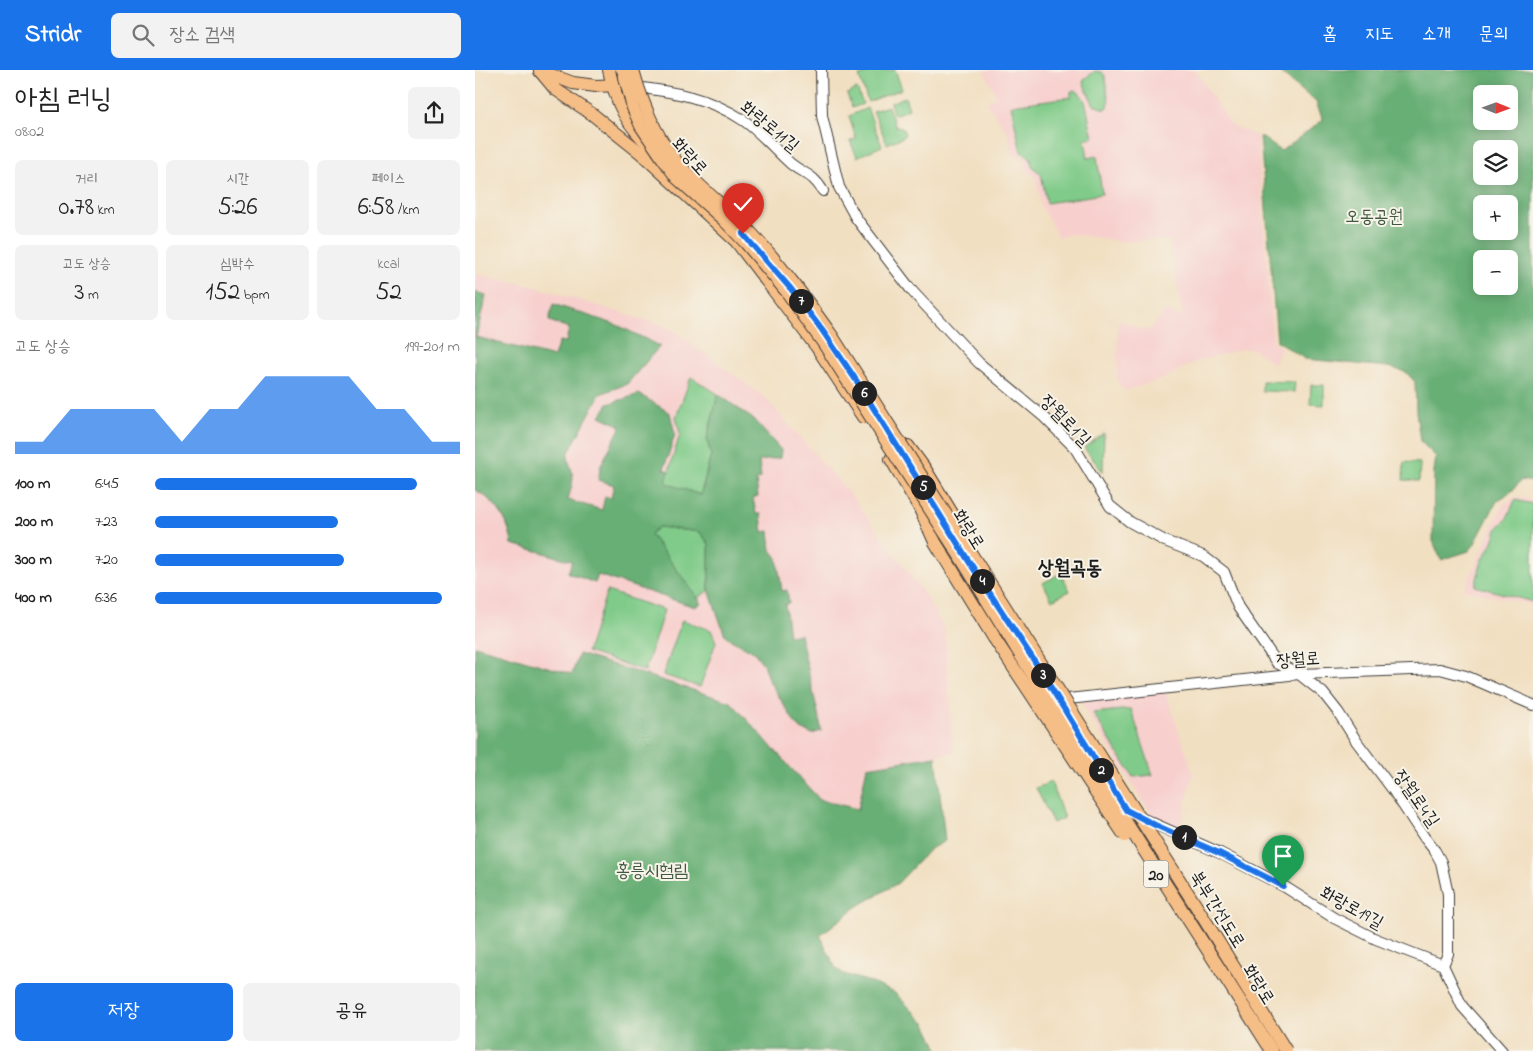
<!DOCTYPE html>
<html lang="ko">
<head>
<meta charset="utf-8">
<style>
  body { margin:0; font-family:"Indie Flower","Poor Story",sans-serif; background:#f2f2f2; color:#222; height:100vh; display:flex; flex-direction:column; font-size:19px; white-space:nowrap }
  * { box-sizing:border-box; margin:0 }
  p { font-size:16px; color:#767676 }
  .icon { flex:none; width:28px; height:28px; fill:none; stroke:currentColor; stroke-width:2; stroke-linecap:round; stroke-linejoin:round }
  .map { position:relative; flex:1; overflow:hidden }
  .drawer { display:flex; flex-direction:column; background:#fff; width:475px }
  .drawer>* { flex:none }
  .needle { width:32px; rotate:91deg }
  .tools { position:absolute; left:998px; top:15px; display:grid; gap:10px }
  .tools a { display:grid; place-items:center; width:45px; height:45px; border-radius:8px; background:#fff; box-shadow:0 2px 12px #0003; font-size:25px }
  .pin { position:absolute; display:grid; place-items:center; width:42px; height:42px; color:#fff; margin:-51px -21px; border-radius:50% 50% 50% 0; rotate:-45deg; box-shadow:0 0 5px #0007 }
  .pin .icon { rotate:45deg }
  .km { position:absolute; width:25px; height:25px; margin:-12px; border-radius:50%; background:#222; color:#fff; font-size:14px; line-height:25px; text-align:center }
  .round { display:grid; place-items:center; flex:none; width:52px; height:52px; border-radius:8px; background:#f2f2f2 }
  .head { display:flex; align-items:center; justify-content:space-between; height:85px; padding:0 15px }
  h1 { font-size:28px; font-weight:600; line-height:38px }
  .stats { display:grid; grid-template-columns:repeat(3,1fr); gap:8px; height:85px; padding:5px 15px }
  .stats div { display:grid; align-content:center; border-radius:8px; background:#f2f2f2; text-align:center }
  .stats b { font-size:25px; font-weight:600 }
  .stats small { font-size:14px; font-weight:400 }
  .stats p { font-size:14px }
  .chart { height:140px; padding:10px 15px }
  .chart p { display:flex; justify-content:space-between }
  .chart svg { width:100%; height:90px; margin-top:5px; fill:#1a73e8; opacity:.7 }
  .button { display:flex; gap:10px; margin-top:auto; padding:10px 15px }
  .button a { flex:1; height:58px; border-radius:8px; background:#1a73e8; color:#fff; font-size:20px; font-weight:600; line-height:58px; text-align:center }
  .button a+a { background:#f2f2f2; color:#222 }
  ul { padding:0 15px; list-style:none; font-size:16px }
  li { display:grid; grid-template-columns:80px 60px 1fr; align-items:center; height:38px }
  li i { height:12px; border-radius:6px; background:#1a73e8 }
  header { display:flex; align-items:center; gap:30px; box-sizing:border-box; height:70px; padding:0 25px; background:#1a73e8; color:#fff }
  header strong { font-size:24px }
  nav { display:flex; gap:28px; margin-inline-start:auto; font-size:18px }
  .search { width:350px; height:45px; background:#f2f2f2; display:flex; align-items:center; gap:12px; box-sizing:border-box; padding:0 18px; border-radius:8px; color:#767676; font-size:19px }
  main { display:flex; flex:1; min-height:0 }
  .map>svg:first-child { display:block }
  .built { fill:#f7d0ce }
  .green { fill:#80cb89; stroke:#4e7452 }
  .forest { fill:#68af75; stroke:#426648; fill-rule:evenodd }
  .lines { fill:none; stroke-linecap:round; stroke-linejoin:round }
  .tertiary-casing { stroke:#3c3935; stroke-width:12 }
  .primary-casing { stroke:#3c3935; stroke-width:14 }
  .trunk-casing { stroke:#3c3935; stroke-width:14 }
  .tertiary { stroke:#fff; stroke-width:10 }
  .primary { stroke:#f6be87; stroke-width:12 }
  .trunk { stroke:#f6be87; stroke-width:12 }
  .trunk-bridge-casing { stroke:#3c3935; stroke-width:14; stroke-linecap:butt }
  .trunk-bridge { stroke:#f6be87; stroke-width:12 }
  .route-casing { stroke:#fff; stroke-width:10 }
  .route { stroke:#1a73e8; stroke-width:6 }
  .labels { text-anchor:middle; stroke-width:4; stroke-linejoin:round; paint-order:stroke }
  .shield { fill:#f7f3e8; stroke:#5e5c59; stroke-width:1 }
  .shield-label { font-size:16px; font-weight:bold; fill:#1c1c1c }
  .street-label { font-size:18px; fill:#1c1c1c; stroke:#f7f3e8 }
  .park-label { font-size:18px; fill:#3f5942; stroke:#f7f3e8 }
  .quarter-label { font-size:20px; font-weight:bold; fill:#1c1c1c; stroke:#f7f3e8 }
</style>
</head>
<body>
<header>
<strong>Stridr</strong>
<div class="search"><svg class="icon" aria-label="search" viewBox="0 0 24 24"><circle cx="10" cy="10" r="6"/><path d="M15 15l6 6"/></svg>장소 검색</div>
<nav><a>홈</a><a>지도</a><a>소개</a><a>문의</a></nav>
</header>
<main>
<section class="drawer">
<div class="head"><div><h1>아침 러닝</h1><p>08:02</p></div><a class="round"><svg class="icon" aria-label="share" viewBox="0 0 24 24"><path d="M12 15V3M7 8l5-5 5 5M5 13v7h14v-7"/></svg></a></div>
<div class="stats">
<div><p>거리</p><b>0.78<small> km</small></b></div>
<div><p>시간</p><b>5:26</b></div>
<div><p>페이스</p><b>6:58<small> /km</small></b></div>
</div>
<div class="stats">
<div><p>고도 상승</p><b>3<small> m</small></b></div>
<div><p>심박수</p><b>152<small> bpm</small></b></div>
<div><p>kcal</p><b>52</b></div>
</div>
<div class="chart"><p><span>고도 상승</span>199–201 m</p>
<svg viewBox="0 0 160 44" preserveAspectRatio="none"><path d="M0 44V38L10 38L20 22L30 22L40 22L50 22L60 38L70 22L80 22L90 6L100 6L110 6L120 6L130 22L140 22L150 38L160 38V44z"/></svg>
</div>
<ul>
<li><b>100 m</b>6:45<i style="width:86%"></i></li>
<li><b>200 m</b>7:23<i style="width:60%"></i></li>
<li><b>300 m</b>7:20<i style="width:62%"></i></li>
<li><b>400 m</b>6:36<i style="width:94%"></i></li>
</ul>
<div class="button"><a>저장</a><a>공유</a></div>
</section>
<div class="map">
<svg width="1058" height="981" viewBox="0 0 1058 981">
  <rect width="100%" height="100%" fill="#f7f3e8"/>
  <filter id="ink" filterUnits="userSpaceOnUse"><feTurbulence type="fractalNoise" baseFrequency=".02" numOctaves="2"/><feDisplacementMap in="SourceGraphic" scale="10" xChannelSelector="R" yChannelSelector="G"/><feConvolveMatrix kernelMatrix="1 2 1 2 8 2 1 2 1" color-interpolation-filters="sRGB"/></filter>
  <filter id="wash" filterUnits="userSpaceOnUse"><feTurbulence type="fractalNoise" baseFrequency=".0096" numOctaves="4" result="noise"/><feDisplacementMap in="SourceGraphic" scale="20" xChannelSelector="R" yChannelSelector="G"/><feGaussianBlur stdDeviation="1.12" result="paint"/><feColorMatrix in="noise" values="0 0 0 0 0 0 0 0 0 0 0 0 0 0 0 0 0 1.4 0 .05"/><feComposite in="paint" operator="in"/></filter>
  <g filter="url(#wash)">
    <rect width="100%" height="100%" fill="#f1dfc1"/>
    <g class="built">
      <path d="M509,0H720L722,2L756,55L782,66L798,272L806,278L799,294L778,279H768L720,292L688,309L656,319L650,320L645,317L642,308L643,253L647,251L662,257L665,260H671L676,258L691,240L708,248L694,170H673L649,172L599,164L583,167L566,135L561,108L551,100L550,91L537,83L532,62L511,32L521,26Z"/>
      <path d="M0,204L54,215L194,257L290,328L375,424L447,521L470,560L478,683L392,697L383,739L345,730L104,584L98,604L0,576Z"/>
      <path d="M1041,427L1058,430V535L989,520L1028,434Z"/>
      <path d="M689,618L718,703L703,765L684,757L603,628Z"/>
    </g>
    <g class="green">
      <path d="M401,0H420L427,19L393,32L384,6Z"/>
      <path d="M620,1L627,2L630,6L634,33L633,37L629,39L619,35L608,13L609,9Z"/>
      <path d="M382,19L388,34L377,38L372,24Z"/>
      <path d="M598,20C616,24 611,54 619,67L610,69L613,88L622,86L627,124L572,133L566,104L557,96L556,88L546,82L536,35L596,27V22Z"/>
      <path d="M430,27L434,39L419,45L415,33Z"/>
      <path d="M413,36L420,56L427,57L430,64L428,67L412,74L398,41Z"/>
      <path d="M392,38L407,76L382,87L375,71L381,69L374,46Z"/>
      <path d="M216,307L243,324L232,369L236,385L225,426L190,413L205,364L201,347Z"/>
      <path d="M787,311L820,312L819,322L787,321Z"/>
      <path d="M836,315H849V335L835,334Z"/>
      <path d="M629,363L628,402L609,378Z"/>
      <path d="M929,392L945,393L944,411L928,410Z"/>
      <path d="M1040,430L1058,434V532L1000,516L1007,491L1017,474L1023,457L1031,450Z"/>
      <path d="M184,457L225,462L234,474V520L223,528L175,464Z"/>
      <path d="M586,503L595,521L577,530L568,513Z"/>
      <path d="M132,521L189,540L170,601L112,582Z"/>
      <path d="M207,550L236,560L241,572L225,617L188,605Z"/>
      <path d="M656,639L678,705L658,707L618,643Z"/>
      <path d="M576,712L589,748L578,753L561,718Z"/>
    </g>
    <g class="forest">
      <path d="M802,0H1058V412L1046,410L1037,421L1022,431L999,475L994,481L966,490L958,471L959,401L961,387L945,371L941,342L940,312L931,302L913,297L830,289L802,271L785,66L806,81L848,50L841,32ZM1006,24H1034V51H1006ZM1006,79H1034V106H1006ZM1006,134H1034V161H1006ZM1006,189H1034V216H1006Z"/>
      <path d="M0,222L11,225L1,267L79,287L84,271L91,272L94,258L74,251L78,234L142,255L185,276L152,314L125,324L93,384C93,391 95,394 97,401C100,409 95,421 93,430L127,440L130,426L136,428L139,415L123,410L126,395L146,356L125,346L133,334L164,324L195,343L200,364L189,399L194,401L191,413L226,425L236,385L232,369L243,324L278,349L306,380L305,388L284,391L286,408L281,410L283,426L278,428L281,444H286L288,462L294,461L296,480L302,488L307,521L312,520L314,533L310,534L314,566L325,564L345,652L346,661L337,664L326,659L320,653L293,609L288,594L279,582L254,569L249,563L234,520V474L225,462L184,457L175,464L223,528L226,533L220,537L123,505L120,513L93,503L97,491L37,474C34,450 21,431 0,420Z"/>
      <path d="M0,576L97,604L104,584L256,632L345,730L383,739L392,697L461,686L470,771L455,779L423,813L383,836L345,865L360,897L369,904L395,912L420,923L451,954L464,981H0Z"/>
    </g>
  </g>
  <g filter="url(#ink)">
    <g class="lines">
      <g class="tertiary-casing">
        <g id="tertiary">
          <path d="M346,0L347,46L364,117L381,148L437,221L504,293L569,347L600,378L635,436L655,452L690,471L728,486L749,502L763,537L802,593L824,604L848,623L863,642L882,672L918,720L949,767L960,781L966,792L973,824V884L968,895"/>
          <path d="M159,17C197,21 235,28 268,50C286,62 300,80 316,94C330,105 338,104 348,121"/>
          <path d="M584,630L824,604L965,599L991,606L1058,635"/>
          <path d="M664,747L745,783L810,817L859,848L901,869L968,895L987,936L1027,981"/>
        </g>
      </g>
      <g class="primary-casing">
        <g id="primary">
          <path d="M134,0C141,34 152,55 178,79"/>
          <path d="M65,1L80,19L117,44L166,83L261,171L341,276L388,347"/>
          <path d="M65,1L98,13L121,16L145,15"/>
          <path d="M416,389L451,449"/>
          <path d="M509,540L541,590"/>
          <path d="M597,653L729,860"/>
        </g>
      </g>
      <g class="trunk-casing">
        <g id="trunk">
          <path d="M433,376L450,399L478,445"/>
          <path d="M446,441L460,472L519,568"/>
        </g>
      </g>
      <use href="#tertiary" class="tertiary"/>
      <use href="#primary" class="primary"/>
      <use href="#trunk" class="trunk"/>
      <g class="trunk-bridge-casing">
        <g id="trunk-bridge">
          <path d="M148,0L158,38L166,56L189,90L202,108L249,150L270,172L312,222L349,274L483,483L570,625L797,981"/>
          <path d="M158,0C168,36 183,74 210,101C231,123 256,142 277,164C307,196 332,231 357,266L721,836L811,981"/>
          <path d="M519,568L650,766"/>
        </g>
      </g>
      <use href="#trunk-bridge" class="trunk-bridge"/>
    </g>
  </g>
  <g class="lines" filter="url(#ink)">
    <g class="route-casing">
      <path id="route" d="M268,164L316,219L347,260L381,310L493,490L564,598L651,740L680,755L744,783L808,816"/>
    </g>
    <use href="#route" class="route"/>
  </g>
  <g class="labels">
    <rect class="shield" x="668.5" y="790.5" width="25" height="27" rx="4"/>
    <g class="shield-label">
      <text x="681" y="810">20</text>
    </g>
    <g class="street-label">
      <text transform="translate(295 56) rotate(39)" y="6">화랑로11길</text>
      <text transform="translate(215 86) rotate(48)" y="6">화랑로</text>
      <text transform="translate(591 350) rotate(46)" y="6">장월로1길</text>
      <text transform="translate(494 459) rotate(58)" y="6">화랑로</text>
      <text transform="translate(823 589) rotate(-4)" y="6">장월로</text>
      <text transform="translate(942 728) rotate(55)" y="6">장월로4길</text>
      <text transform="translate(877 837) rotate(29)" y="6">화랑로19길</text>
      <text transform="translate(743 839) rotate(58)" y="6">북부간선도로</text>
      <text transform="translate(784 914) rotate(58)" y="6">화랑로</text>
    </g>
    <g class="park-label">
      <text x="899" y="152">오동공원</text>
      <text x="177" y="806">홍릉시험림</text>
    </g>
    <g class="quarter-label">
      <text x="595" y="504">상월곡동</text>
    </g>
  </g>
</svg>
<div class="tools">
<a><svg class="needle" viewBox="-14 -14 28 28"><path d="M0-13l5 13h-10z" fill="#e53935"/><path d="M0 13l5-13h-10z" fill="#767676"/></svg></a>
<a><svg class="icon" aria-label="layers" viewBox="0 0 24 24"><path d="M12 4l9 5-9 5-9-5zM3 14l9 5 9-5"/></svg></a>
<a>+</a>
<a>−</a>
</div>
<div class="pin" style="left:808px;top:816px;background:#1e9e55"><svg class="icon" aria-label="arrive" viewBox="0 0 24 24"><path d="M6 21V4h12l-3 4 3 4H6"/></svg></div>
<div class="pin" style="left:268px;top:164px;background:#d93025"><svg class="icon" aria-label="check" viewBox="0 0 24 24"><path d="M5 12l5 5 9-10"/></svg></div>
<b class="km" style="left:709px;top:767px">1</b>
<b class="km" style="left:626px;top:700px">2</b>
<b class="km" style="left:568px;top:605px">3</b>
<b class="km" style="left:507px;top:511px">4</b>
<b class="km" style="left:448px;top:417px">5</b>
<b class="km" style="left:389px;top:323px">6</b>
<b class="km" style="left:326px;top:231px">7</b>
</div>
</main>
</body>
</html>
